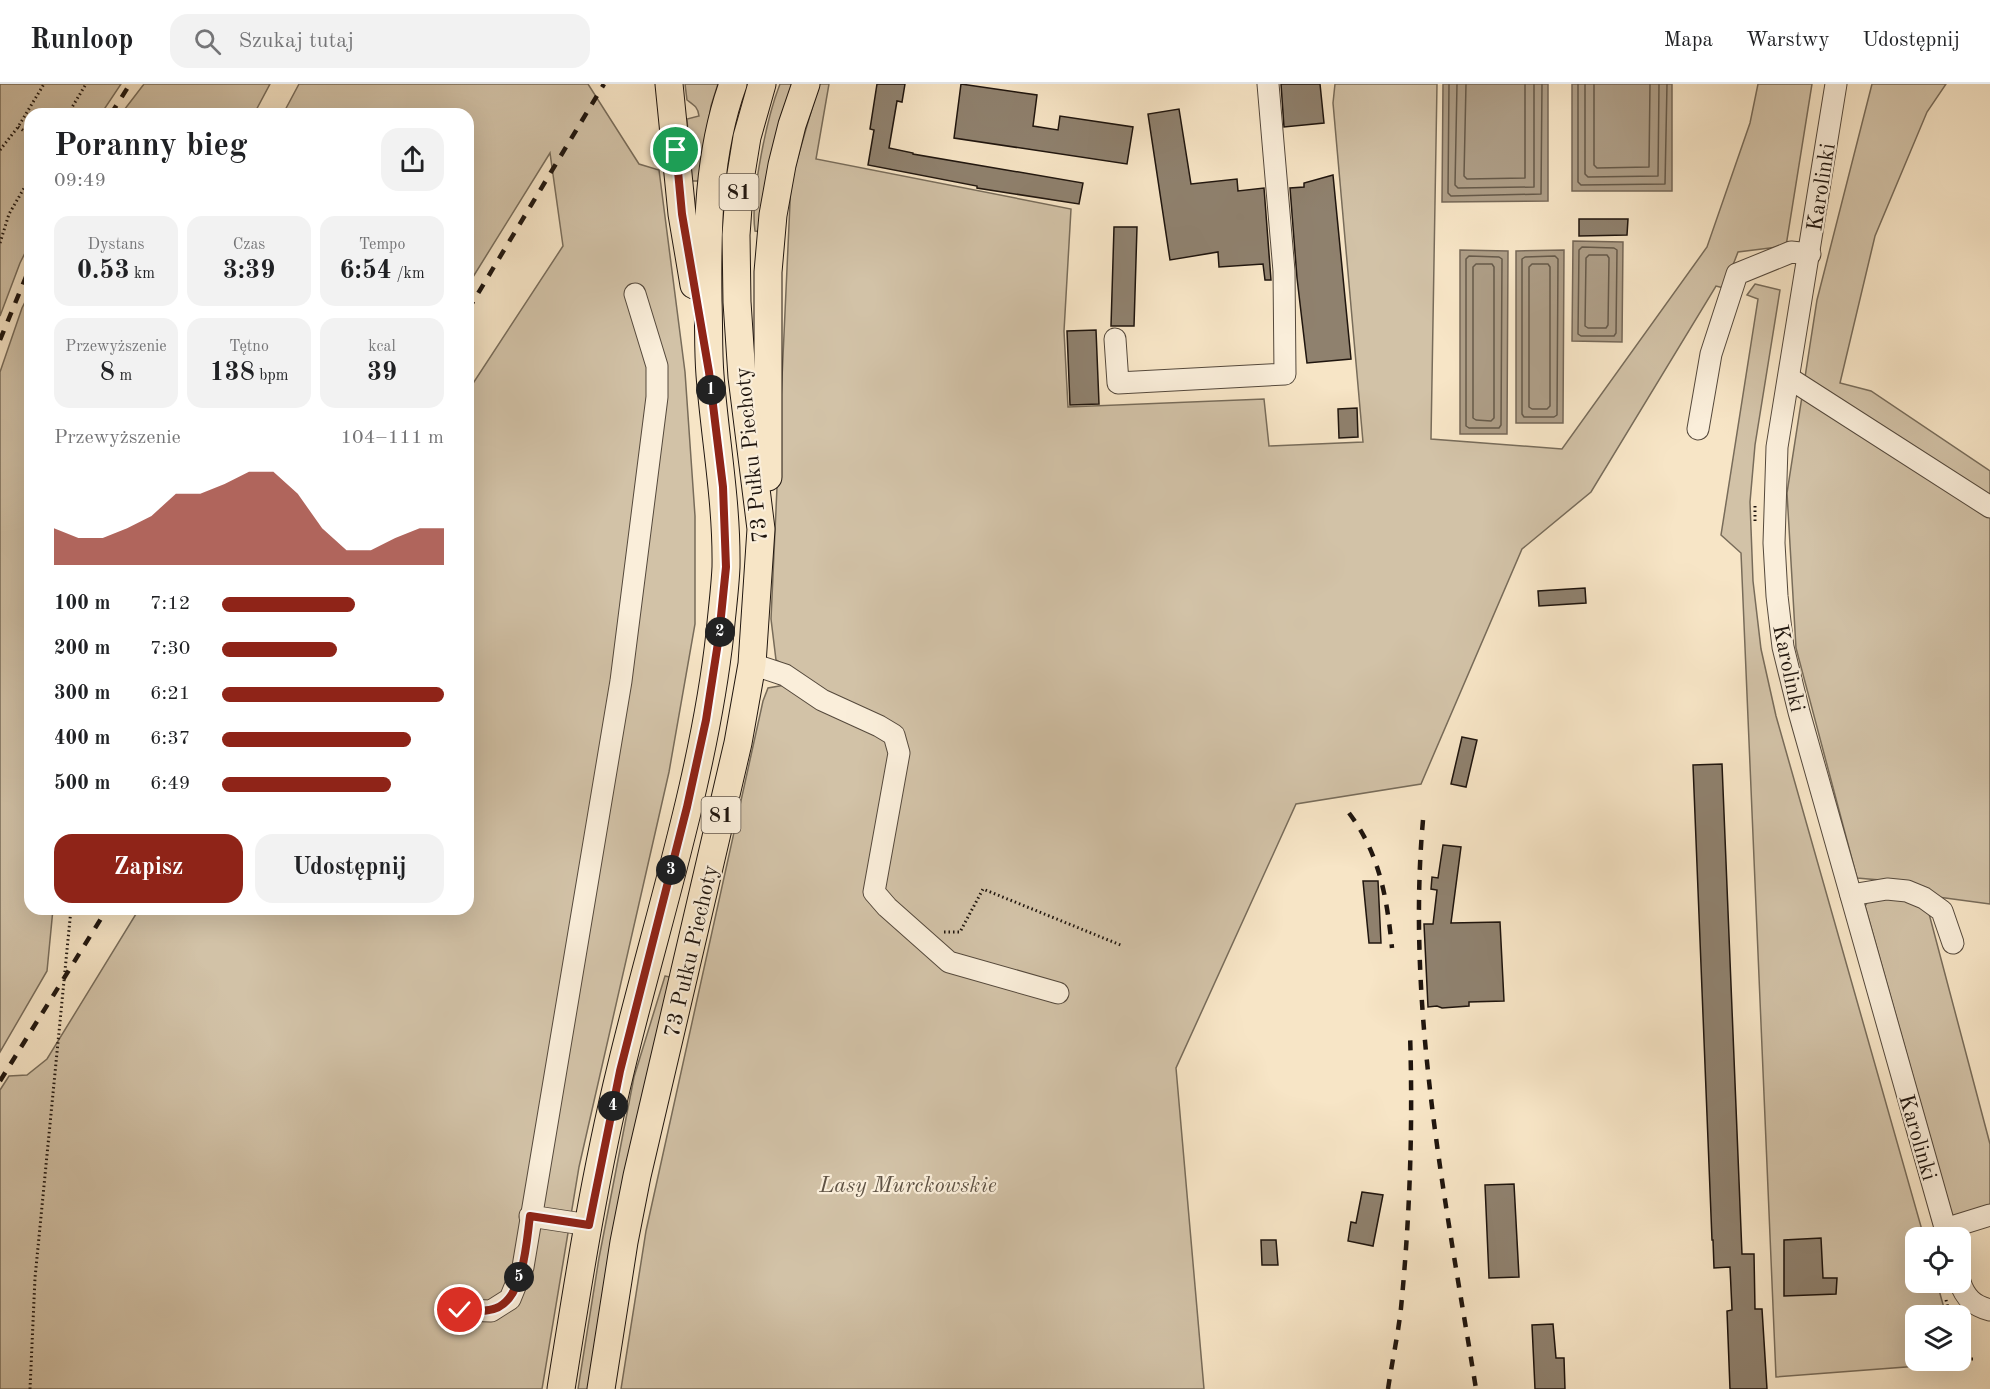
<!DOCTYPE html>
<html lang="pl">
<head>
<meta charset="utf-8">
<style>
  body { margin:0; font-family:"Old Standard TT",serif; background:#f2f2f2; color:#202124; height:100vh; display:flex; flex-direction:column; font-size:22px; white-space:nowrap }
  * { box-sizing:border-box; margin:0 }
  p { font-size:20px; color:#757577 }
  .icon { flex:none; width:33px; height:33px; fill:none; stroke:currentColor; stroke-width:2; stroke-linecap:round; stroke-linejoin:round }
  .map { position:relative; flex:1; overflow:hidden }
  .details { position:absolute; left:24px; top:24px; width:450px; height:807px; display:flex; flex-direction:column; background:#fff; border-radius:18px; box-shadow:0 6px 24px #0002 }
  .details>* { flex:none }
  .tools { position:absolute; left:1905px; top:1143px; display:grid; gap:12px }
  .tools a { display:grid; place-items:center; width:66px; height:66px; border-radius:12px; background:#fff; box-shadow:0 6px 24px #0002; font-size:30px }
  .pin { position:absolute; display:grid; place-items:center; width:51px; height:51px; color:#fff; margin:-26px; border:3px solid #fff; border-radius:50%; box-shadow:0 2px 6px #0007 }
  .km { position:absolute; width:30px; height:30px; margin:-15px; border-radius:50%; background:#222; color:#fff; font-size:16px; line-height:30px; text-align:center }
  .round { display:grid; place-items:center; flex:none; width:63px; height:63px; border-radius:18px; background:#f2f2f2 }
  .headline { display:flex; align-items:center; justify-content:space-between; height:102px; padding:0 30px }
  h1 { font-size:33px; font-weight:800; line-height:45px }
  .stats { display:grid; grid-template-columns:repeat(3,1fr); gap:9px; height:102px; padding:6px 30px }
  .stats div { display:grid; align-content:center; border-radius:15px; background:#f2f2f2; text-align:center }
  .stats b { font-size:26px; font-weight:800 }
  .stats small { font-size:16px; font-weight:400 }
  .stats p { font-size:16px }
  .chart { height:168px; padding:12px 30px }
  .chart p { display:flex; justify-content:space-between }
  .chart svg { width:100%; height:108px; margin-top:6px; fill:#8f2418; opacity:.7 }
  .button { display:flex; gap:12px; margin-top:auto; padding:12px 30px }
  .button a { flex:1; height:69px; border-radius:18px; background:#8f2418; color:#fff; font-size:24px; font-weight:800; line-height:69px; text-align:center }
  .button a+a { background:#f2f2f2; color:#202124 }
  ul { padding:0 30px; list-style:none; font-size:20px }
  li { display:grid; grid-template-columns:96px 72px 1fr; align-items:center; height:45px }
  li i { height:15px; border-radius:8px; background:#8f2418 }
  header { display:flex; align-items:center; gap:36px; box-sizing:border-box; height:84px; padding:0 30px; background:#fff; border-bottom:2px solid #e0e0e0 }
  header strong { font-size:28px }
  nav { display:flex; gap:33px; margin-inline-start:auto; font-size:21px }
  .search { width:420px; height:54px; background:#f2f2f2; display:flex; align-items:center; gap:15px; box-sizing:border-box; padding:0 21px; border-radius:18px; color:#757577; font-size:22px }
  .map>svg:first-child { display:block }
  .green { fill:#d2c2a7; stroke:#786c5a; stroke-width:1.5 }
  .water { fill:#ae9e87; stroke:#756757; stroke-width:1.5 }
  .lines { fill:none; stroke-linecap:round; stroke-linejoin:round }
  .shore { stroke:#665a4a; stroke-width:1.5 }
  .building { fill:#8f816e; stroke:#1f150e; stroke-width:1.5 }
  .minor-casing { stroke:#55493c; stroke-width:23 }
  .major-casing { stroke:#1f150e; stroke-width:29 }
  .path { stroke:#1f150e; stroke-width:3; stroke-dasharray:1.5 3; stroke-linecap:butt }
  .minor { stroke:#faeeda; stroke-width:21 }
  .major { stroke:#f7e5c6; stroke-width:27 }
  .rail { stroke:#1f150e; stroke-width:4.5; stroke-dasharray:10 10; stroke-linecap:butt }
  .route-casing { stroke:#fff; stroke-width:12 }
  .route { stroke:#8f2418; stroke-width:8 }
  .labels { text-anchor:middle; stroke-width:4.5; stroke-linejoin:round; paint-order:stroke }
  .shield { fill:#faeeda; stroke:#61564b; stroke-width:1.5 }
  .shield-label { font-size:21px; font-weight:bold; fill:#1f150e }
  .street-label { font-size:22px; fill:#1f150e; stroke:#faeeda }
  .park-label { font-size:22px; font-style:italic; fill:#5e5244; stroke:#faeeda }
</style>
</head>
<body>
<header>
<strong>Runloop</strong>
<div class="search"><svg class="icon" aria-label="search" viewBox="0 0 24 24"><circle cx="10" cy="10" r="6"/><path d="M15 15l6 6"/></svg>Szukaj tutaj</div>
<nav><a>Mapa</a><a>Warstwy</a><a>Udostępnij</a></nav>
</header>
<div class="map">
<svg width="1990" height="1305" viewBox="0 0 1990 1305">
  <rect width="100%" height="100%" fill="#f7e5c6"/>
  <filter id="stains"><feTurbulence type="fractalNoise" baseFrequency=".00333" numOctaves="4"/><feColorMatrix values="0 0 0 0 .2 0 0 0 0 .09 0 0 0 0 .02 0 0 0 .5 -.17"/></filter>
  <radialGradient id="worn" r=".72"><stop offset=".6" stop-color="#630" stop-opacity="0"/><stop offset="1" stop-color="#630" stop-opacity=".3"/></radialGradient>
  <g class="green">
    <path d="M0,0H121L101,30H30V159L20,179L0,232Z"/>
    <path d="M144,0H270L254,30H121Z"/>
    <path d="M299,0H588L639,80L659,86L685,288L695,432V540L669,688L579,1083L542,1305H0V1006L9,992L27,991L47,975L139,825H468V307L563,162L550,69L468,201V30H283Z"/>
    <path d="M685,0H718L711,22L699,97H691L687,35L699,32C698,23 694,21 687,16Z"/>
    <path d="M780,0H797L763,148L755,147C750,113 767,33 780,0Z"/>
    <path d="M819,0H829L816,75L1071,125L1064,247L1068,323L1264,315L1269,362L1363,358L1333,19L1335,0H1437L1431,355L1562,365L1707,163L1750,39L1758,0H1812L1786,162L1738,168L1724,204L1716,202L1591,408L1522,465L1421,700L1296,720L1176,984L1204,1305H621L646,1147L763,617L768,604L785,601L820,603L776,576L771,535L791,97Z"/>
    <path d="M1872,0H1946L1927,28L1875,152L1840,299L1871,307L1990,387V820L1923,811L1903,798L1857,794L1796,564L1787,409L1817,216Z"/>
    <path d="M1755,200L1780,206L1755,361L1750,418L1753,497L1761,565L1776,632L1924,1153L1916,1154V1198L1937,1199L1946,1231L1916,1232V1276L1957,1277L1958,1279L1776,1293L1741,469L1721,451L1758,215L1747,211Z"/>
    <path d="M30,208V825H53L47,887L0,968V288L22,224Z"/>
    <path d="M1874,815H1911L1927,822L1990,1060V1126L1964,1134L1952,1131L1865,822L1868,817Z"/>
    <path d="M665,892L670,893L589,1305H578L599,1174L634,993Z"/>
  </g>
  <g class="water">
    <path d="M1443,0H1548V117L1442,118Z"/>
    <rect x="1572" y="0" width="100" height="107"/>
    <path d="M1573,157L1623,158L1622,258L1572,257Z"/>
    <path d="M1460,166L1508,167L1507,350H1460Z"/>
    <path d="M1564,166L1563,339H1516V167Z"/>
  </g>
  <g class="lines">
    <g class="shore">
      <path d="M1449,0L1448,109L1451,112L1541,110L1542,0"/>
      <path d="M1457,0L1455,101L1458,104L1534,103V0"/>
      <path d="M1466,0L1464,92L1467,95L1525,94V0"/>
      <path d="M1578,0V98L1581,101L1665,100L1667,0"/>
      <path d="M1585,0V90L1588,93L1658,92L1659,0"/>
      <path d="M1594,0V81L1597,84L1649,83L1650,0"/>
      <path d="M1582,163L1614,164L1617,166L1616,249L1614,252H1581L1578,250L1579,166Z"/>
      <path d="M1589,171H1607L1609,174L1608,241L1606,244H1588L1585,242L1586,174Z"/>
      <path d="M1469,172L1499,173L1502,175L1501,341L1499,344H1469L1466,342V175Z"/>
      <path d="M1555,172L1558,175L1557,331L1554,333H1524L1522,330V175L1525,173Z"/>
      <path d="M1476,180H1492L1494,183V334L1491,337L1476,336L1473,334V183Z"/>
      <path d="M1532,180H1548L1550,183V322L1547,325H1532L1529,323V183Z"/>
    </g>
  </g>
  <g class="building">
    <path d="M877,0H905L902,18L897,17L889,64L913,69V70L1083,99L1079,120L977,104V102L868,81L874,46L870,45Z"/>
    <path d="M961,0L1037,11L1033,42L1058,46L1060,32L1133,43L1127,80L954,54Z"/>
    <path d="M1281,0H1320L1324,39L1284,43Z"/>
    <path d="M1179,25L1191,100L1237,95L1238,107L1264,104L1271,196H1265L1263,180L1219,183L1218,168L1170,176L1148,30Z"/>
    <path d="M1333,91L1351,275L1307,279L1297,194L1290,104L1304,103V99Z"/>
    <path d="M1579,135H1628L1627,151L1579,152Z"/>
    <path d="M1114,143H1137L1134,242H1111Z"/>
    <path d="M1096,246L1099,320L1070,321L1067,247Z"/>
    <path d="M1357,324L1358,353L1339,354L1338,325Z"/>
    <path d="M1585,504L1586,519L1539,522L1538,507Z"/>
    <path d="M1462,653L1477,656L1466,703L1451,700Z"/>
    <path d="M1722,680L1742,1170H1754L1755,1225H1762L1767,1305H1730L1727,1227L1732,1226L1730,1183L1714,1184L1713,1156H1712L1693,681Z"/>
    <path d="M1443,761L1461,763L1451,839L1500,838L1504,917L1469,918V922L1442,924L1437,922L1428,923L1424,840H1433L1437,806L1431,805L1432,793L1438,794Z"/>
    <path d="M1363,797H1378L1381,859H1369Z"/>
    <path d="M1514,1100L1519,1193L1489,1194L1485,1101Z"/>
    <path d="M1362,1108L1383,1111L1373,1162L1348,1157L1351,1138L1356,1139Z"/>
    <path d="M1821,1154L1823,1194H1837L1836,1210L1784,1212V1156Z"/>
    <path d="M1261,1156H1276L1278,1181H1262Z"/>
    <path d="M1553,1240L1556,1274H1564L1565,1305H1535L1532,1241Z"/>
  </g>
  <g class="lines">
    <g class="minor-casing">
      <g id="minor">
        <path d="M1836,0L1777,363L1774,459L1777,512L1783,563L1799,628L1948,1154"/>
        <path d="M1115,255L1118,299L1285,290L1284,187L1268,0"/>
        <path d="M1789,294L1990,423"/>
        <path d="M1698,345L1711,270L1737,190L1791,168L1810,170"/>
        <path d="M752,580L785,591L822,616L879,642L894,651L899,669L874,808L887,823L949,878L1058,909"/>
        <path d="M1851,811L1887,805L1907,807L1924,814L1942,827L1953,859"/>
        <path d="M530,1132L589,1141"/>
        <path d="M1945,1145L1990,1131"/>
        <path d="M1960,1198C1965,1214 1974,1222 1990,1226"/>
        <path d="M460,1226L491,1227L510,1215L523,1183L621,597L657,313V282L635,210"/>
      </g>
    </g>
    <g class="major-casing">
      <g id="major">
        <path d="M669,0L682,130L694,201"/>
        <path d="M768,393V188L773,131L782,81L792,41L806,0"/>
        <path d="M561,1305C578,1198 595,1090 621,984C655,842 704,695 720,549C722,527 725,505 726,483C727,418 715,355 710,291C708,266 709,242 708,217C707,145 708,69 733,0"/>
        <path d="M601,1305L624,1158L637,1092L738,659L752,580L761,445L742,293L737,218L736,151L740,96L747,53L762,0"/>
      </g>
    </g>
    <g class="path">
      <path d="M68,30L86,0"/>
      <path d="M18,43L30,51"/>
      <path d="M0,66L18,43L44,0"/>
      <path d="M0,159L9,130L30,94"/>
      <path d="M1755,437V422"/>
      <path d="M944,848H960L983,805L1123,862"/>
      <path d="M1946,1216L1950,1232"/>
      <path d="M1960,1266L1963,1275H1975"/>
      <path d="M30,1305L35,1194L71,825"/>
    </g>
    <use href="#minor" class="minor"/>
    <use href="#major" class="major"/>
    <g class="rail">
      <path d="M111,30L130,0"/>
      <path d="M468,226L604,0"/>
      <path d="M0,256L30,183"/>
      <path d="M1349,729C1380,770 1387,815 1392,864"/>
      <path d="M1423,736C1406,925 1446,1119 1476,1305"/>
      <path d="M0,997L107,825"/>
      <path d="M1388,1305C1392,1278 1398,1251 1401,1224C1410,1132 1413,1040 1410,949"/>
    </g>
  </g>
  <g class="lines">
    <g class="route-casing">
      <path id="route" d="M460,1226C469,1226 480,1228 489,1226C524,1222 526,1160 530,1132L589,1141L620,987L687,723L706,636L719,552L726,483L723,403L709,288L682,130L676,66"/>
    </g>
    <use href="#route" class="route"/>
  </g>
  <g class="labels">
    <g class="shield">
      <rect x="719.5" y="90" width="39" height="36" rx="4.5"/>
      <rect x="701.5" y="713" width="39" height="36" rx="4.5"/>
    </g>
    <g class="shield-label">
      <text x="739" y="115">81</text>
      <text x="721" y="738">81</text>
    </g>
    <g class="street-label">
      <text transform="translate(1820 103) rotate(-81)" y="8">Karolinki</text>
      <text transform="translate(750 371) rotate(-96)" y="8">73 Pułku Piechoty</text>
      <text transform="translate(1790 584) rotate(78)" y="8">Karolinki</text>
      <text transform="translate(690 867) rotate(-77)" y="8">73 Pułku Piechoty</text>
      <text transform="translate(1919 1053) rotate(74)" y="8">Karolinki</text>
    </g>
    <g class="park-label">
      <text x="908" y="1108">Lasy Murckowskie</text>
    </g>
  </g>
  <rect width="100%" height="100%" filter="url(#stains)"/>
  <rect width="100%" height="100%" fill="url(#worn)"/>
</svg>
<div class="tools">
<a><svg class="icon" aria-label="locate" viewBox="0 0 24 24"><circle cx="12" cy="12" r="6"/><path d="M12 2v4M12 18v4M2 12h4M18 12h4"/></svg></a>
<a><svg class="icon" aria-label="layers" viewBox="0 0 24 24"><path d="M12 4l9 5-9 5-9-5zM3 14l9 5 9-5"/></svg></a>
</div>
<div class="pin" style="left:676px;top:66px;background:#1e9e55"><svg class="icon" aria-label="arrive" viewBox="0 0 24 24"><path d="M6 21V4h12l-3 4 3 4H6"/></svg></div>
<div class="pin" style="left:460px;top:1226px;background:#d93025"><svg class="icon" aria-label="check" viewBox="0 0 24 24"><path d="M5 12l5 5 9-10"/></svg></div>
<b class="km" style="left:711px;top:306px">1</b>
<b class="km" style="left:720px;top:548px">2</b>
<b class="km" style="left:671px;top:786px">3</b>
<b class="km" style="left:613px;top:1022px">4</b>
<b class="km" style="left:519px;top:1193px">5</b>
<section class="details">
<div class="headline"><div><h1>Poranny bieg</h1><p>09:49</p></div><a class="round"><svg class="icon" aria-label="share" viewBox="0 0 24 24"><path d="M12 15V3M7 8l5-5 5 5M5 13v7h14v-7"/></svg></a></div>
<div class="stats">
<div><p>Dystans</p><b>0.53<small> km</small></b></div>
<div><p>Czas</p><b>3:39</b></div>
<div><p>Tempo</p><b>6:54<small> /km</small></b></div>
</div>
<div class="stats">
<div><p>Przewyższenie</p><b>8<small> m</small></b></div>
<div><p>Tętno</p><b>138<small> bpm</small></b></div>
<div><p>kcal</p><b>39</b></div>
</div>
<div class="chart"><p><span>Przewyższenie</span>104–111 m</p>
<svg viewBox="0 0 160 44" preserveAspectRatio="none"><path d="M0 44V29L10 33L20 33L30 29L40 24L50 15L60 15L70 11L80 6L90 6L100 15L110 29L120 38L130 38L140 33L150 29L160 29V44z"/></svg>
</div>
<ul>
<li><b>100 m</b>7:12<i style="width:60%"></i></li>
<li><b>200 m</b>7:30<i style="width:52%"></i></li>
<li><b>300 m</b>6:21<i style="width:100%"></i></li>
<li><b>400 m</b>6:37<i style="width:85%"></i></li>
<li><b>500 m</b>6:49<i style="width:76%"></i></li>
</ul>
<div class="button"><a>Zapisz</a><a>Udostępnij</a></div>
</section>
</div>
</body>
</html>
